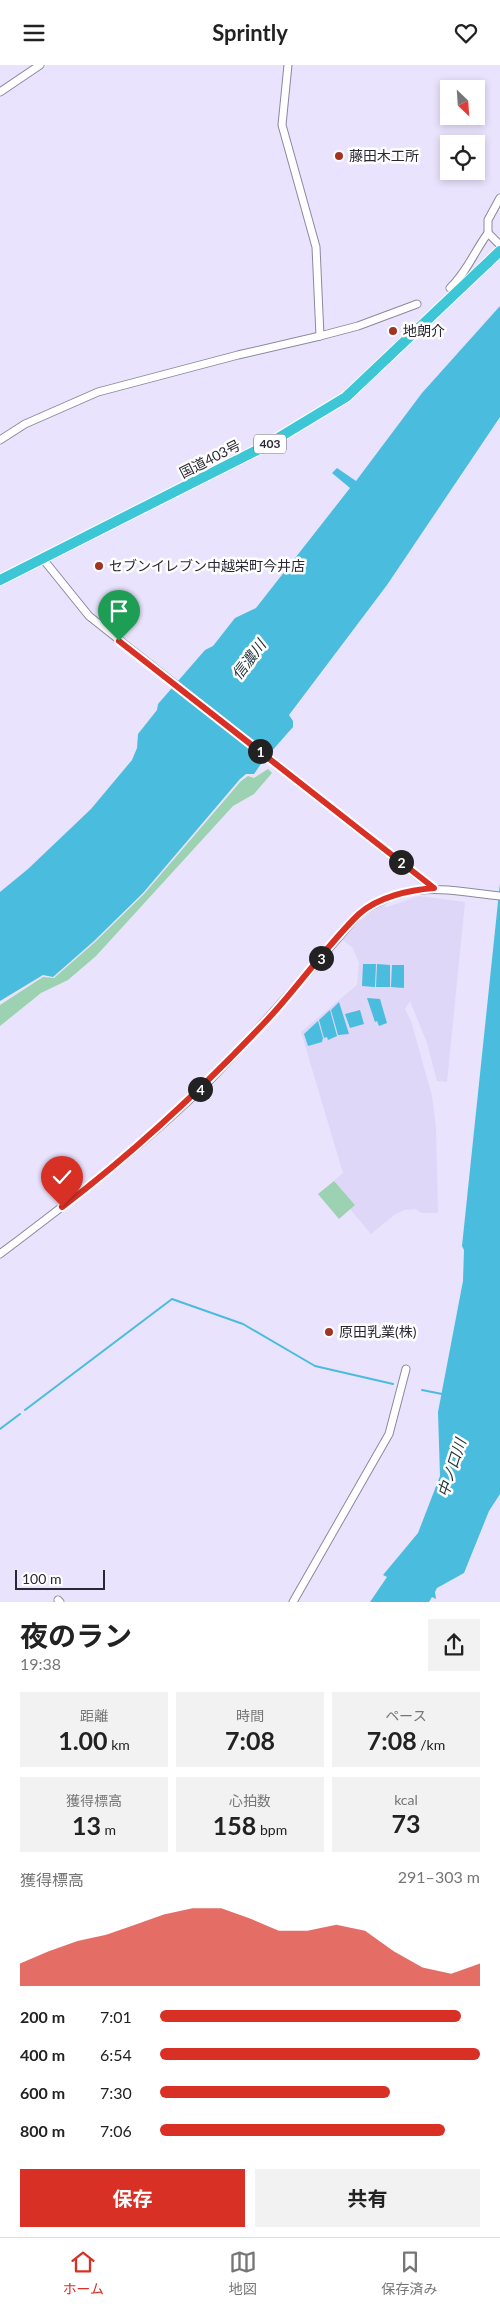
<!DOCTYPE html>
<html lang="ja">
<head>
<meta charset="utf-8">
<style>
  body { margin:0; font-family:Lato,"Noto Sans JP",sans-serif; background:#f2f2f2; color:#222; height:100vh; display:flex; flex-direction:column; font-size:19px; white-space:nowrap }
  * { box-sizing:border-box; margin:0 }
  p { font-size:16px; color:#767676 }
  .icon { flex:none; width:28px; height:28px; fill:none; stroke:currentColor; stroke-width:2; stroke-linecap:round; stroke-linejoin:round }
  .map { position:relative; height:1537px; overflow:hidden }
  .sheet { display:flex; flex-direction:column; background:#fff; flex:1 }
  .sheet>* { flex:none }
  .needle { width:32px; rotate:155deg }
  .buttons { position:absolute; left:440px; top:15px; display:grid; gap:10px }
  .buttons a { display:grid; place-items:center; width:45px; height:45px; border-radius:0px; background:#fff; box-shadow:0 2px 8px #0003; font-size:25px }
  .scale { position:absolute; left:15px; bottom:12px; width:90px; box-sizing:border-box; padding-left:5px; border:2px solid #2a2832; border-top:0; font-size:14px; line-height:18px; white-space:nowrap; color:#2a2832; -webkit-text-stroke:4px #fff; paint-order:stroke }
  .pin { position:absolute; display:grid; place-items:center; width:42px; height:42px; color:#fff; margin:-51px -21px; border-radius:50% 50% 50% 0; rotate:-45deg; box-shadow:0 0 5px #0007 }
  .pin .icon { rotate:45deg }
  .km { position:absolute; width:25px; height:25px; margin:-12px; border-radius:50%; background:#222; color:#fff; font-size:14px; line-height:25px; text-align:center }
  .round { display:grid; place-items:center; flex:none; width:52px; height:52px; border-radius:0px; background:#f2f2f2 }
  .overview { display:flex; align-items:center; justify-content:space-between; height:85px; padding:0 20px }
  h1 { font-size:28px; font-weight:700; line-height:38px }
  .figures { display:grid; grid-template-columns:repeat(3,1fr); gap:8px; height:85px; padding:5px 20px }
  .figures div { display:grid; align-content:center; border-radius:0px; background:#f2f2f2; text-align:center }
  .figures b { font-size:25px; font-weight:700 }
  .figures small { font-size:14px; font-weight:400 }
  .figures p { font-size:14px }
  .chart { height:140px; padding:10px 20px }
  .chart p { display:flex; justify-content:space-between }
  .chart svg { width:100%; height:90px; margin-top:5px; fill:#d93025; opacity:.7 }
  .primary-button { display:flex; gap:10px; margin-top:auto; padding:10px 20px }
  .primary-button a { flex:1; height:58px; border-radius:0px; background:#d93025; color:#fff; font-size:20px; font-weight:700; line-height:58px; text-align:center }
  .primary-button a+a { background:#f2f2f2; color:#222 }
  ul { padding:0 20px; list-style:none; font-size:16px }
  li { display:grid; grid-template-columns:80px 60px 1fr; align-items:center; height:38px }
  li i { height:12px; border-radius:6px; background:#d93025 }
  header { display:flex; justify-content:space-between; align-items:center; height:65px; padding:0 20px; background:#fff; font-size:22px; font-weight:700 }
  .tabs { display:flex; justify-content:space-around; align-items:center; height:70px; border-top:1px solid #e0e0e0; background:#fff; font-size:14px; color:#767676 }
  .tabs a { display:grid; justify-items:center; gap:2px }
  .tabs .selected { color:#d93025 }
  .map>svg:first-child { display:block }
  .built { fill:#ded7f8 }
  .green { fill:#9cd1b2 }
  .water { fill:#4abcdd }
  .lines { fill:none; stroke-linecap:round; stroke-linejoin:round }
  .stream { stroke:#4abcdd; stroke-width:2 }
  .minor-casing { stroke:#8d889f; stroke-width:9 }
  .highway-casing { stroke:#fff; stroke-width:12 }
  .minor { stroke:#fff; stroke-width:7 }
  .highway { stroke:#3dc6d5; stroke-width:10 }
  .route-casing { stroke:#fff; stroke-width:10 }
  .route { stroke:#d93025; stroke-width:6 }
  .poi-dot { fill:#9f3521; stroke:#fff; stroke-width:2 }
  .labels { text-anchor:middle; stroke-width:5; stroke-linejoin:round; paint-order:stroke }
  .shield { fill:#fff; stroke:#6a6870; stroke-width:1 }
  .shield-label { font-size:12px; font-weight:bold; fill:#2a2832 }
  .poi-label { font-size:14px; fill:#2a2832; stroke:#fff; text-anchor:start }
  .street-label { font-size:14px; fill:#2a2832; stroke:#fff }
  .water-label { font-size:15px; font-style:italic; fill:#1c3036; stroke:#fff }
</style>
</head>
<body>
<header><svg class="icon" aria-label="menu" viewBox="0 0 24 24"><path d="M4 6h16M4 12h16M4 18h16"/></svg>Sprintly<svg class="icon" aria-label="heart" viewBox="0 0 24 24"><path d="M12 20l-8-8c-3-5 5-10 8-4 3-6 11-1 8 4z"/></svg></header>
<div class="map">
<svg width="500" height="1537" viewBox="0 0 500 1537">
  <rect width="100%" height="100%" fill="#e9e3fd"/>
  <path class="built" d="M419,831L465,837L447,1017L437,1016L427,978L410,936L405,944L411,956L432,1031L436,1063L438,1148H421L416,1144L404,1145L394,1150L371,1169L350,1144L355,1140L334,1116L343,1108L301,967L357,920L359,898L353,883L343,875L361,854L383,840L387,842Z"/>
  <g class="green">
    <path d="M268,704L272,708L254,729L233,741L96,891L68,915L41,928L0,961V940L43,912L54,913L95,877L144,829L241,716L248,711L254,713Z"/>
    <path d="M334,1116L355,1140L339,1154L318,1129Z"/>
  </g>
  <g class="water">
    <path d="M500,241V352L387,520L289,650L293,656V662L263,696L254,709H246L240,714L143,828L94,876L53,912L43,910L0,936V827L28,804L91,744L132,695L137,683L138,669L157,645L158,639L205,585L213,581L235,553L256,543L350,423L332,408L337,403L356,416L422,328Z"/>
    <path d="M500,818V1429L489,1446L464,1508L437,1523L435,1527L436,1534L432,1532L429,1537H370L387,1512L383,1510L418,1468L440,1411L438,1347L463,1216L464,1185L462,1181Z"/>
    <path d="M363,899H376L375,922L362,921Z"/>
    <path d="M377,899L390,900V922H376Z"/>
    <path d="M392,900H404V923L391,922Z"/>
    <path d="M367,933L380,934L387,958L379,961L377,956L375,957Z"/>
    <path d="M339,937L349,969L338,970L331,945Z"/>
    <path d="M330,945L337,971L328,975L327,972L324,973L319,955Z"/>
    <path d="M360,945L364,959L350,963L345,949Z"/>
    <path d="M318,956L323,973L322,977L308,981L304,969Z"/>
  </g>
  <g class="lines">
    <g class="stream">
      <path d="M422,1325L442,1329"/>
      <path d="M25,1345L172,1234L243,1259L315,1301L393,1319"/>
      <path d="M0,1364L20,1349"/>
    </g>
    <g class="minor-casing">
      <g id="minor">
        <path d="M288,0L282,60L316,182L320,271"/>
        <path d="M0,27L40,0"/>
        <path d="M500,133L488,155V168L500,180"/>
        <path d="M450,223C467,207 474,187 488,168"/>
        <path d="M0,375L25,359L98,327L238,290L320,271L358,261L417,239"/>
        <path d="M43,494L89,551L433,823"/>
        <path d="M0,1189C73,1134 145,1079 210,1015C262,962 310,905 359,849C409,814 445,825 500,831"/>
        <path d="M58,1535L60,1537"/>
        <path d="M293,1537L389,1369L406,1304"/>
      </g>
    </g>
    <g class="highway-casing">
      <path id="highway" d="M0,515L265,381L346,332L500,186"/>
    </g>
    <use href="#minor" class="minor"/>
    <use href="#highway" class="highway"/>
  </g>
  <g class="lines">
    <g class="route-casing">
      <path id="route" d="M62,1142C137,1085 202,1024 267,955C298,922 327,880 359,849C378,832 409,825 434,823L119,576"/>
    </g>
    <use href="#route" class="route"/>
  </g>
  <g class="poi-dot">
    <circle cx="339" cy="91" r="5"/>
    <circle cx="393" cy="266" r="5"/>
    <circle cx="99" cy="501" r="5"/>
    <circle cx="329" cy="1267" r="5"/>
  </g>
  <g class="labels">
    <rect class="shield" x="254" y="369.5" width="32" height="19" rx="4"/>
    <g class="shield-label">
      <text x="270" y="383">403</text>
    </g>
    <g class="poi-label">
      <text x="349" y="96">藤田木工所</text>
      <text x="403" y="271">地朗介</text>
      <text x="109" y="506">セブンイレブン中越栄町今井店</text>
      <text x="339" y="1272">原田乳業(株)</text>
    </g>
    <g class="street-label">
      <text transform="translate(210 394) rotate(-27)" y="5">国道403号</text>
    </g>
    <g class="water-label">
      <text transform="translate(249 595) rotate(-53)" y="5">信濃川</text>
      <text transform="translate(452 1403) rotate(-72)" y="5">中ノ口川</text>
    </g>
  </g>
</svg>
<div class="buttons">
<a><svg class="needle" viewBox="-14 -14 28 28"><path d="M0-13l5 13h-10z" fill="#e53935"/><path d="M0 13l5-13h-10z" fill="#767676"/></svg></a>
<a><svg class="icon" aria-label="locate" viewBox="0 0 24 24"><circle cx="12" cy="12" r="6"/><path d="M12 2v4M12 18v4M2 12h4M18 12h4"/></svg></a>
</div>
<div class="scale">100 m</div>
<div class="pin" style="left:119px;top:576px;background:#1e9e55"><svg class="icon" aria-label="arrive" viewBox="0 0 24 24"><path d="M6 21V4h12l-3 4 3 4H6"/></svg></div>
<div class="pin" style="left:62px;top:1142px;background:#d93025"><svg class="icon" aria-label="check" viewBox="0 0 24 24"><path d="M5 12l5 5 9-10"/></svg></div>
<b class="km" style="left:260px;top:686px">1</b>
<b class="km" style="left:401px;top:797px">2</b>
<b class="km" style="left:321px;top:893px">3</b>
<b class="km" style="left:200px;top:1024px">4</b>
</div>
<section class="sheet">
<div class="overview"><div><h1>夜のラン</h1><p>19:38</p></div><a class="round"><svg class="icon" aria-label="share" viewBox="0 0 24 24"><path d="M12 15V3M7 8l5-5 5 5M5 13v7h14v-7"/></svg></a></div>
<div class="figures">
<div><p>距離</p><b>1.00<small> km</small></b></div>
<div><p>時間</p><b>7:08</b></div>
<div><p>ペース</p><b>7:08<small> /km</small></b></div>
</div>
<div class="figures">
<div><p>獲得標高</p><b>13<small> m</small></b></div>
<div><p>心拍数</p><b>158<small> bpm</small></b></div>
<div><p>kcal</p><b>73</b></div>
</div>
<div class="chart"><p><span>獲得標高</span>291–303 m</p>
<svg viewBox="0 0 160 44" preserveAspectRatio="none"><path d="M0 44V33L10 27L20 22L30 19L40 14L50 9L60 6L70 6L80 11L90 17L100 17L110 14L120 17L130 27L140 35L150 38L160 33V44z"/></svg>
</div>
<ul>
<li><b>200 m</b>7:01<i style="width:94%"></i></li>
<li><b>400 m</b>6:54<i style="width:100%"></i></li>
<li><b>600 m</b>7:30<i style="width:72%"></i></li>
<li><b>800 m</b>7:06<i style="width:89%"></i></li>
</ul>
<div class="primary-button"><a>保存</a><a>共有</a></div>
</section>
<nav class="tabs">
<a class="selected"><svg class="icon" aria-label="home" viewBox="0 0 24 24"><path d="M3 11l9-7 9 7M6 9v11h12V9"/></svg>ホーム</a>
<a><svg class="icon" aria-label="map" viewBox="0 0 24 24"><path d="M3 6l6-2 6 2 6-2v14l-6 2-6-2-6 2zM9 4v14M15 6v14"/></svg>地図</a>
<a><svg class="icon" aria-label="saved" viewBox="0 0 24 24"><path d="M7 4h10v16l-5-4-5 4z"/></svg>保存済み</a>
</nav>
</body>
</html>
